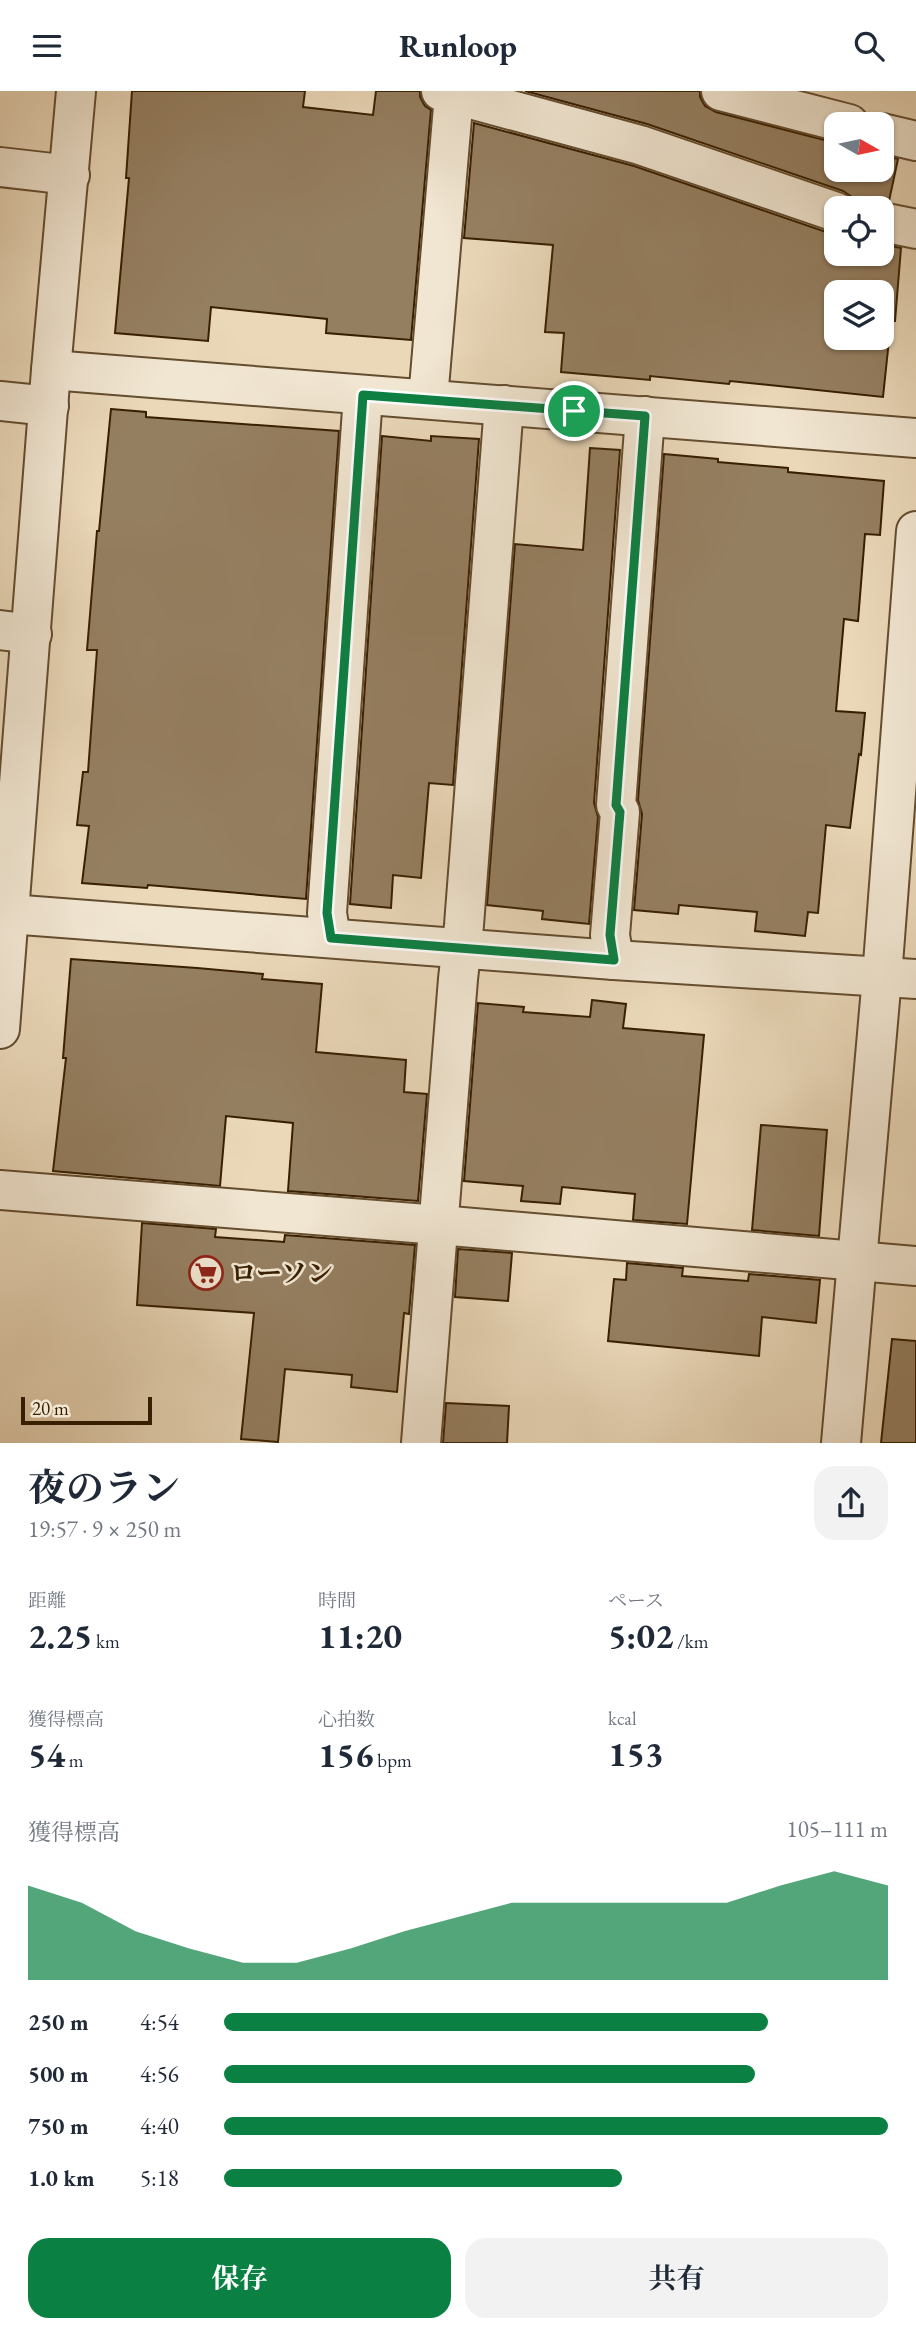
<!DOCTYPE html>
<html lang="ja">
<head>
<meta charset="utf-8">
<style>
  body { margin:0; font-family:"EB Garamond","Noto Serif JP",serif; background:#f2f2f3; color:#1f2937; height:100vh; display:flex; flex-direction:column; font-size:26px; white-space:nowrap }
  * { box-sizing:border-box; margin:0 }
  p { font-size:23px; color:#747a83 }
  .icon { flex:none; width:38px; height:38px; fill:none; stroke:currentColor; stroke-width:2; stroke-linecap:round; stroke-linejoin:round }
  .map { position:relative; height:1352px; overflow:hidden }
  .details { display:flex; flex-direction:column; background:#fff; flex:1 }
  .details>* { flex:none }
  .needle { width:46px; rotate:99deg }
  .buttons { position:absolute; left:824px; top:21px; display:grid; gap:14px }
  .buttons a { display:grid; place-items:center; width:70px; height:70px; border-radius:14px; background:#fff; box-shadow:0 2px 5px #0004; font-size:35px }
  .scale { position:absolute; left:21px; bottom:18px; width:131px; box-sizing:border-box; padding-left:7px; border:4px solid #381f01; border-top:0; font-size:19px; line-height:24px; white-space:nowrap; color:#381f01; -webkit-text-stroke:5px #f1e6d2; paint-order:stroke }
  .pin { position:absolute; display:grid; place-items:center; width:60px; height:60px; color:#fff; margin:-30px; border:4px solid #fff; border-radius:50%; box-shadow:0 2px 7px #0007 }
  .round { display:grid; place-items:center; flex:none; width:74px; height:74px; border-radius:21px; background:#f2f2f3 }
  .overview { display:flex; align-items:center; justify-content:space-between; height:119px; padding:0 28px }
  h1 { font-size:38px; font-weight:700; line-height:52px }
  .figures { display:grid; grid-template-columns:repeat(3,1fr); gap:10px; height:119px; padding:7px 28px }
  .figures div { display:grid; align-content:center }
  .figures b { font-size:35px; font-weight:700 }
  .figures small { font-size:19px; font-weight:400 }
  .figures p { font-size:19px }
  .chart { height:196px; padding:14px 28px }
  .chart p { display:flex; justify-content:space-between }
  .chart svg { width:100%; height:126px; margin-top:7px; fill:#0b8043; opacity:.7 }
  .primary-button { display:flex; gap:14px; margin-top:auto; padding:14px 28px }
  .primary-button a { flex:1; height:80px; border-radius:21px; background:#0b8043; color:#fff; font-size:28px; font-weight:700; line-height:80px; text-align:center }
  .primary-button a+a { background:#f2f2f3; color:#1f2937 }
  ul { padding:0 28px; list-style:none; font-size:23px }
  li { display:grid; grid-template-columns:112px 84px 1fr; align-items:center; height:52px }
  li i { height:18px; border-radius:9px; background:#0b8043 }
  header { display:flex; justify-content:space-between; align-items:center; height:91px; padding:0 28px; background:#fff; font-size:32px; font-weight:700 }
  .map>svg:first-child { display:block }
  .building { fill:#957f61; stroke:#381f01; stroke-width:2; fill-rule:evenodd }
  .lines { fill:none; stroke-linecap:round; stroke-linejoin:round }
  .minor-casing { stroke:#644d2f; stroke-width:42 }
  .minor { stroke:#f1e6d2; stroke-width:38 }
  .route-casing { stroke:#fff; stroke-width:14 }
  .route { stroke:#0b8043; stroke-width:9 }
  .labels { text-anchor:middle; stroke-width:5; stroke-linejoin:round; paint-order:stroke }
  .poi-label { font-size:26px; font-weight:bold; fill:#381f01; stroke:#f1e6d2; text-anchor:start }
</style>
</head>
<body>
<header><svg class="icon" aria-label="menu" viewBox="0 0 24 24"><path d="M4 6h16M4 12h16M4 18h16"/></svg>Runloop<svg class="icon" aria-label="search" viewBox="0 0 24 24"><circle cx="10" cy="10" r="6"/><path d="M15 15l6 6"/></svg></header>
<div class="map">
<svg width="916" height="1352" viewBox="0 0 916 1352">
  <rect width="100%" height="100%" fill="#ead8b9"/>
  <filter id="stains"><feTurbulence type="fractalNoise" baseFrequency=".00286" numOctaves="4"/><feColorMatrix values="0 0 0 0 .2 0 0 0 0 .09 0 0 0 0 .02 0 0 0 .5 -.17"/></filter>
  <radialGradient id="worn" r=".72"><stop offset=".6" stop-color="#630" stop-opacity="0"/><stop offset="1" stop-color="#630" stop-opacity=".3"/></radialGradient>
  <g class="building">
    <path d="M132,0H305L303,16L373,24L376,0H420V6L425,15L431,19L411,249L326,242L327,228L211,216L208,250L115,242L129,87H126Z"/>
    <path d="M525,0H700V6L705,15L716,21L836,52V79H882V64L898,68L889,110H876L865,117H857L853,107L843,100L647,33Z"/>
    <path d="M474,32L634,75L829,142H836V163H882V153L901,157L895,230H891L883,306L730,290L729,293L650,285V289L561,281L564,242L545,241L553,154L464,147ZM836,201H882V247H836Z"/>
    <path d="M111,318L146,321V326L339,340L306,808L148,794L147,797L82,792L89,735L77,734L83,681H88L97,559H87L97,440H99Z"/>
    <path d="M382,345L431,350V345L479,348L453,694L429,692L421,787L393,784L391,817L350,813Z"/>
    <path d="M590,357L620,359L594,712L598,726L589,833L542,828L543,820L487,814L515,453L583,459Z"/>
    <path d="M664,363L718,368V371L788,377V381L884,390L880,444L865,443L858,530L844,528L836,620L865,622L861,664L859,663L850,737L826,734L818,822L808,821L805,845L755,840L757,821L679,814L678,823L634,819L642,723L638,709Z"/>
    <path d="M71,868L197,877L263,883L262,888L322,893L316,961L406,969L404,1001L427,1003L418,1110L288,1100L293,1032L226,1025L220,1095L53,1080L66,967H63Z"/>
    <path d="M592,909L626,913L623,937L704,944L687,1133L633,1129L635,1103L562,1096L560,1113L521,1110L523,1095L464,1090L478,912L524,916L523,921L590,926Z"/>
    <path d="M761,1034L827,1039L819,1145L752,1139Z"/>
    <path d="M142,1132L216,1138L215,1146L284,1151L285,1144L415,1154L409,1223L404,1222L397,1301L351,1296L352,1284L285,1278L278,1351L241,1348L254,1222L137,1214Z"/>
    <path d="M458,1158L512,1162L508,1210L455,1206Z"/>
    <path d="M627,1172L683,1177L682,1185L748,1190L749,1183L820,1189L816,1232L762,1226L759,1265L608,1250L614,1188L626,1189Z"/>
    <path d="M892,1248L916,1250V1352H881Z"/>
    <path d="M446,1312L509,1315L507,1352H443Z"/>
  </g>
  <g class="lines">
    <g class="minor-casing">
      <g id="minor">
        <path d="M441,0L640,54L836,121"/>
        <path d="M721,0L849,33"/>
        <path d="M882,42L916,50"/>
        <path d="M0,76L70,84"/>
        <path d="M882,131L916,138"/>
        <path d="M51,279L916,347"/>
        <path d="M428,308L454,4"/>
        <path d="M0,310L49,315"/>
        <path d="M0,539L32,543"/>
        <path d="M9,823L614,869L916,888"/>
        <path d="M331,847L327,822L363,304"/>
        <path d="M614,869L610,844L620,721L616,714L645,325"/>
        <path d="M0,938L51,279L76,0"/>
        <path d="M0,1099L439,1134L916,1175"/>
        <path d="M421,1352L458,888L464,834L504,314"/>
        <path d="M841,1352L882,886L916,440"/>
      </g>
    </g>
    <use href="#minor" class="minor"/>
  </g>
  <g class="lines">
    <g class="route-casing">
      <path id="route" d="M363,304L645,325L616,714L620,721L610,844L614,869L331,847L327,822Z"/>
    </g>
    <use href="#route" class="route"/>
  </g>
  <defs>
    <g id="supermarket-ring" transform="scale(1.75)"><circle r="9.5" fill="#f1e6d2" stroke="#8f2418" stroke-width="1.5"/><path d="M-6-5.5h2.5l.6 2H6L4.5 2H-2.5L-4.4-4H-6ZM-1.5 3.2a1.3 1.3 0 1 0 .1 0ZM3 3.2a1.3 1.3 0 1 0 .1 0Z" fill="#8f2418"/></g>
  </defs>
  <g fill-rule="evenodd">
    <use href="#supermarket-ring" x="206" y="1182"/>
  </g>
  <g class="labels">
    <g class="poi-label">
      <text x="230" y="1191">ローソン</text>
    </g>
  </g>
  <rect width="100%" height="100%" filter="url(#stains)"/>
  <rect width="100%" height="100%" fill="url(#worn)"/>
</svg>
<div class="buttons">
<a><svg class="needle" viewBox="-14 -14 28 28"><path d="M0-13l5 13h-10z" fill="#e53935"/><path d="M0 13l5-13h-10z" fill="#747a83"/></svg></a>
<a><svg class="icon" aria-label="locate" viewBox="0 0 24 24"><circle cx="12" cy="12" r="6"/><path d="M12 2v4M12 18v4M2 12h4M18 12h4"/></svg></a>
<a><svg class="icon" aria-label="layers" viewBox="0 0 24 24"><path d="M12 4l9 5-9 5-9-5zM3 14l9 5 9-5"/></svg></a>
</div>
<div class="scale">20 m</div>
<div class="pin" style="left:574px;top:320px;background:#1e9e55"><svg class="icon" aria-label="arrive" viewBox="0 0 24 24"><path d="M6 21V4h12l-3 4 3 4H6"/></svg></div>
</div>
<section class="details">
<div class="overview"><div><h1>夜のラン</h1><p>19:57 · 9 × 250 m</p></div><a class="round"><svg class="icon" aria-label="share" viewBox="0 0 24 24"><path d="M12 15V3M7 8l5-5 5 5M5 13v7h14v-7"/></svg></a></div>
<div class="figures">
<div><p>距離</p><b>2.25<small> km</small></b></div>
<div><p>時間</p><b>11:20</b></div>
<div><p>ペース</p><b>5:02<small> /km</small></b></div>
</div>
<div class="figures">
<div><p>獲得標高</p><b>54<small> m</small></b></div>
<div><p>心拍数</p><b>156<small> bpm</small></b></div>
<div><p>kcal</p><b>153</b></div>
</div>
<div class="chart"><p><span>獲得標高</span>105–111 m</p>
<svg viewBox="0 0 160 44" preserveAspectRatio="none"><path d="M0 44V11L10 17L20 27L30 33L40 38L50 38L60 33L70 27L80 22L90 17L100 17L110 17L120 17L130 17L140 11L150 6L160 11V44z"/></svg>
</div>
<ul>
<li><b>250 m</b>4:54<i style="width:82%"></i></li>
<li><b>500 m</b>4:56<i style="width:80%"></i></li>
<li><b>750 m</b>4:40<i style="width:100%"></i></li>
<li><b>1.0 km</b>5:18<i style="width:60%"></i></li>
</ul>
<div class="primary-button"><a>保存</a><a>共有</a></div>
</section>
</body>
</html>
